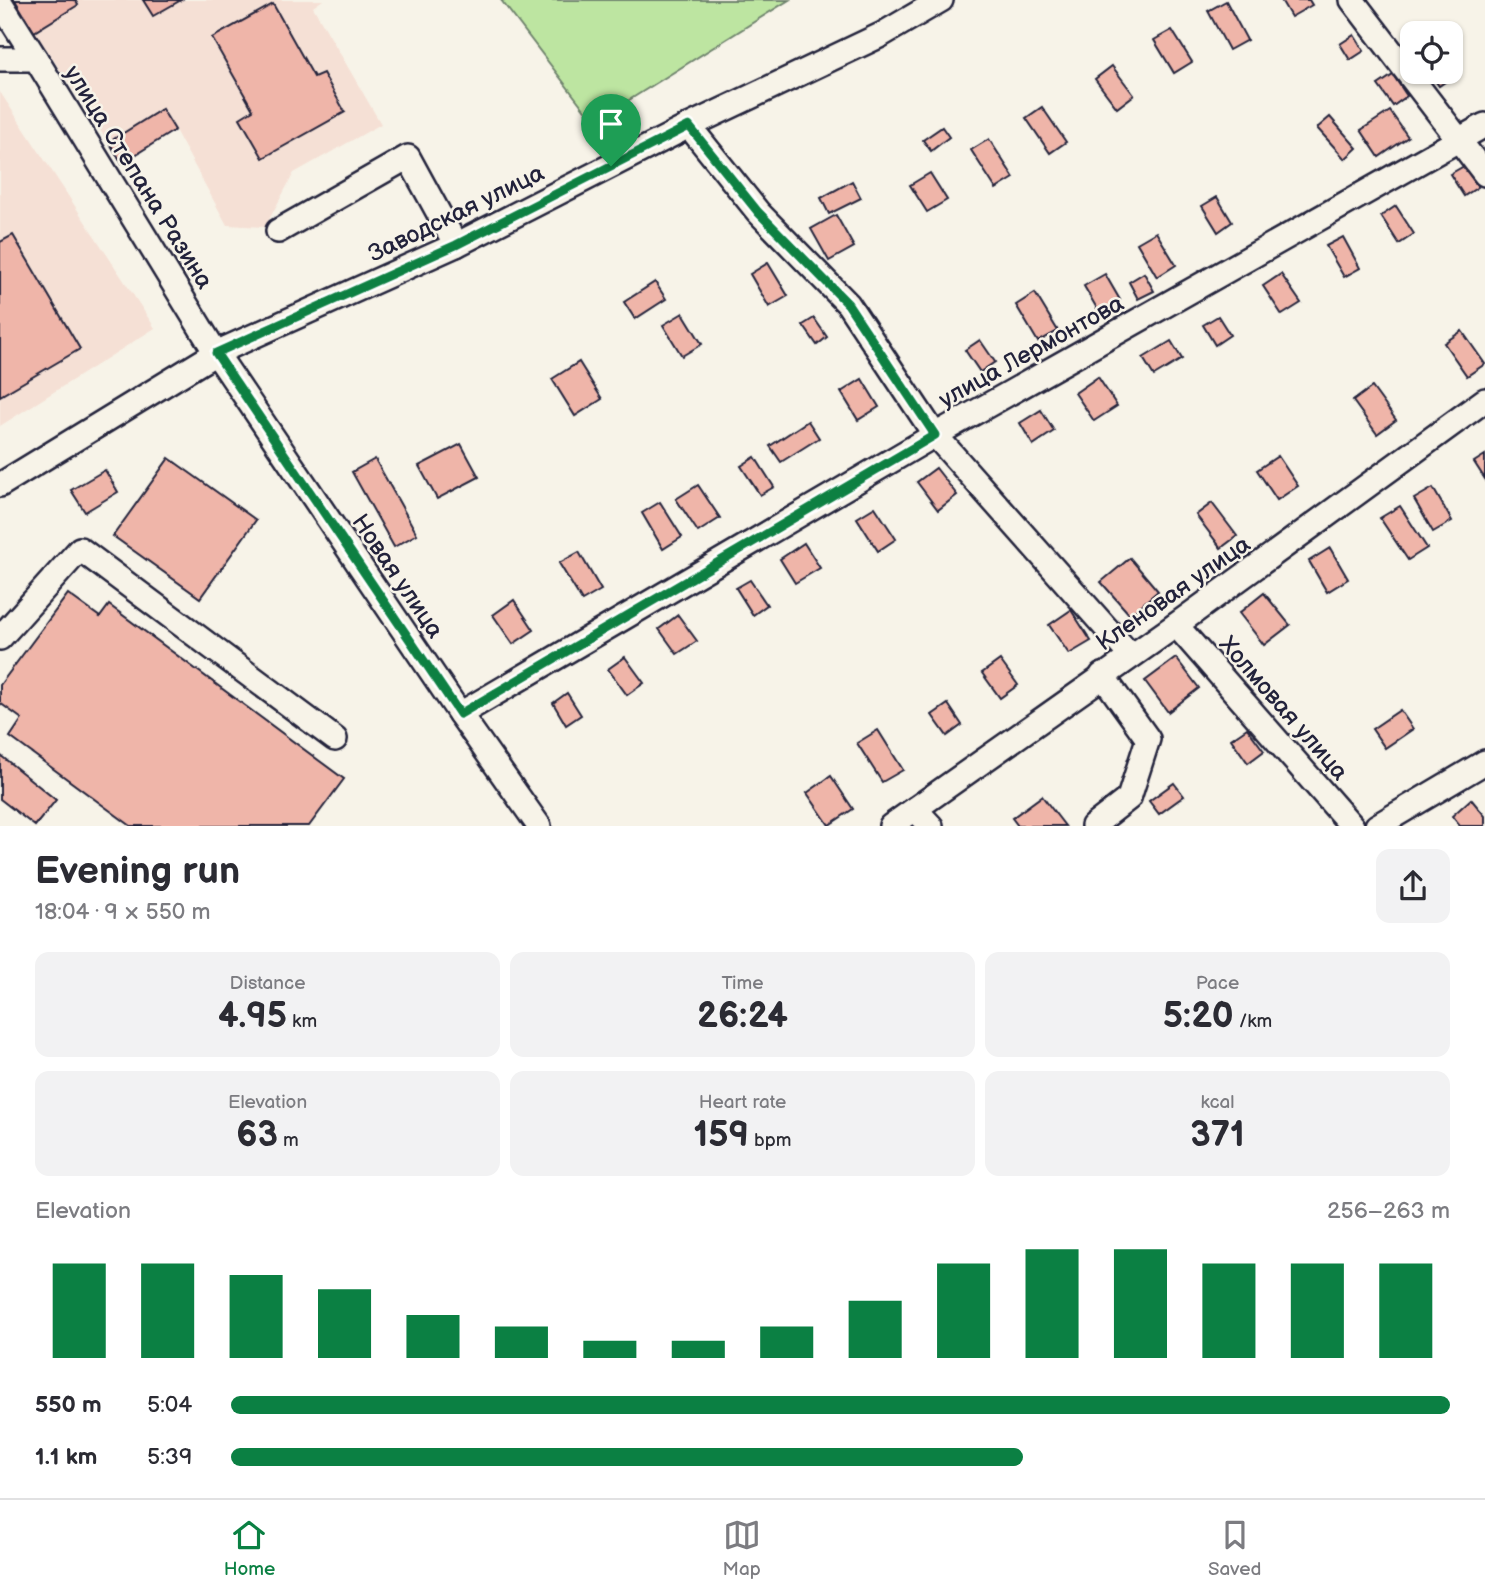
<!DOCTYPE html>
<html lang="en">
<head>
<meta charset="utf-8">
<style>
  body { margin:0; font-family:"Balsamiq Sans",sans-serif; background:#f2f2f3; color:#2b2b33; height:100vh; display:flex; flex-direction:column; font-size:26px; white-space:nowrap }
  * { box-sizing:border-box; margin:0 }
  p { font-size:23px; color:#7c7c81 }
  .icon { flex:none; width:38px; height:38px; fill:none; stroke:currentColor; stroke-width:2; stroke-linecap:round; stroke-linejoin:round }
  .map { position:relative; height:826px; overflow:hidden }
  .drawer { display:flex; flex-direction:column; background:#fff; flex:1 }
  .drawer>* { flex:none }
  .fabs { position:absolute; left:1400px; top:21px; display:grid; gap:14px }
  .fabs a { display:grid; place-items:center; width:63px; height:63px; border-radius:14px; background:#fff; box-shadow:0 2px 5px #0004; font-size:35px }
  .pin { position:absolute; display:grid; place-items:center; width:60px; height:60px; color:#fff; margin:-72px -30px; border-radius:50% 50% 50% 0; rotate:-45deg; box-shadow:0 0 7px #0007 }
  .pin .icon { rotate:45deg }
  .round { display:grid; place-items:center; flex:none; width:74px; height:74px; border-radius:14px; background:#f2f2f3 }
  .head { display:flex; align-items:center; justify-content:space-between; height:119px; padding:0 35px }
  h1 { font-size:38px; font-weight:700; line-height:52px }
  .figures { display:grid; grid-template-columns:repeat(3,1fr); gap:10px; height:119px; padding:7px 35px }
  .figures div { display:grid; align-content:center; border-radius:14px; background:#f2f2f3; text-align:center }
  .figures b { font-size:35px; font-weight:700 }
  .figures small { font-size:19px; font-weight:400 }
  .figures p { font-size:19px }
  .chart { height:196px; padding:14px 35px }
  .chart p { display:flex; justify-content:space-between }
  .chart svg { width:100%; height:126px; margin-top:7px; stroke:#0b8043; stroke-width:6 }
  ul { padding:0 35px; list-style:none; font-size:23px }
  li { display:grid; grid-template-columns:112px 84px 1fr; align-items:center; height:52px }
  li i { height:18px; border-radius:9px; background:#0b8043 }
  .dock { display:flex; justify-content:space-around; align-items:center; height:98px; border-top:2px solid #e1e1e2; background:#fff; font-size:19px; color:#7c7c81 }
  .dock a { display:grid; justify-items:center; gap:4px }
  .dock .active { color:#0b8043 }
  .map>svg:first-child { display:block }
  .built { fill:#f5e0d5 }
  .green { fill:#bde5a1; stroke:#70846e; stroke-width:2 }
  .building { fill:#efb5a9; stroke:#22223b; stroke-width:2 }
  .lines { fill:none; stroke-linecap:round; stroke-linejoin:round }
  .minor-casing { stroke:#22223b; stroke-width:28 }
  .minor { stroke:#f7f3e8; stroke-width:23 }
  .route-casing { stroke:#fff; stroke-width:14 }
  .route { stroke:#0b8043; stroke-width:9 }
  .labels { text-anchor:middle; stroke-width:5; stroke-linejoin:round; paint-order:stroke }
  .street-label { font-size:24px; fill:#22223b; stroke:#f7f3e8 }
</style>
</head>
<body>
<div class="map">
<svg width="1485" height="826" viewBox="0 0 1485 826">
  <rect width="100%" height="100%" fill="#f7f3e8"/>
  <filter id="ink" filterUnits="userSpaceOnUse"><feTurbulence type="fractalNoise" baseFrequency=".0143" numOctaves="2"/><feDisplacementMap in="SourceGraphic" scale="14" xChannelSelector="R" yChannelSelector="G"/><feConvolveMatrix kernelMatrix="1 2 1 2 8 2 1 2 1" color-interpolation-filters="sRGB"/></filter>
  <g filter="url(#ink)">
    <g class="built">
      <path d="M0,0H323L313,7L381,124L294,173L265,227L227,225L175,130L122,163L35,32L0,30Z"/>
      <path d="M0,92L155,328L0,426Z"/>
    </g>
    <path class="green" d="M501,0H789L594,122Z"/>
    <g class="building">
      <path d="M15,0H75L78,5L34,32Z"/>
      <path d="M143,0H181L153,16Z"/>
      <path d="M1281,0H1309L1312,5L1291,17Z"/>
      <path d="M1226,1L1247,40L1229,50L1208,11Z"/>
      <path d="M273,4L314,77L323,73L345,112L263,158L240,118L253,110L212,38Z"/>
      <path d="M1172,30L1192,62L1174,73L1154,40Z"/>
      <path d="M1354,35L1364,51L1350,60L1340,44Z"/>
      <path d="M1112,66L1134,95L1117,108L1095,79Z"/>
      <path d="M1451,69L1455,75L1439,86L1429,72H1451Z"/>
      <path d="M1393,75L1407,96L1393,106L1378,85Z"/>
      <path d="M1042,107L1066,142L1050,153L1026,118Z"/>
      <path d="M162,109L175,130L122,163L109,142Z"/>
      <path d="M1390,111L1408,137L1379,157L1361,130Z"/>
      <path d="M1330,117L1357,148L1345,159L1317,128Z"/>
      <path d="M942,127L949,137L931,151L923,140Z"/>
      <path d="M989,139L1014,178L996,189L971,150Z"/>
      <path d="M1464,166L1478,187L1464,196L1450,174Z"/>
      <path d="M930,173L947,200L927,212L910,185Z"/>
      <path d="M852,181L861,198L829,214L821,198Z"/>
      <path d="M1217,197L1232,222L1218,232L1202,206Z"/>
      <path d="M1396,206L1414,234L1399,244L1381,216Z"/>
      <path d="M836,215L854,247L829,261L811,229Z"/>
      <path d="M1156,232L1176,265L1157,277L1137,243Z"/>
      <path d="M13,235L80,349L0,396V242Z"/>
      <path d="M1343,237L1360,268L1344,277L1326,246Z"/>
      <path d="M768,263L788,296L769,307L750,274Z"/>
      <path d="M1144,273L1154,291L1138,299L1129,282Z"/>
      <path d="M1105,274L1120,300L1099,312L1084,286Z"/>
      <path d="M1281,274L1301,303L1282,315L1263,286Z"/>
      <path d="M655,282L666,299L635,319L624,302Z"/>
      <path d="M1035,293L1058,331L1038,342L1016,305Z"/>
      <path d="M683,313L702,344L682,356L663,325Z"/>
      <path d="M1218,316L1230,335L1215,345L1203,325Z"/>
      <path d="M814,318L827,337L817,345L803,325Z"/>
      <path d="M1462,331L1485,364L1467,376L1444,343Z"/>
      <path d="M980,340L995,362L980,372L965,350Z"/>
      <path d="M1171,341L1182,359L1154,376L1143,358Z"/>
      <path d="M579,362L602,399L575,416L552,379Z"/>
      <path d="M1098,377L1117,406L1094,421L1075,393Z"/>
      <path d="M862,379L879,407L858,420L841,392Z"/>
      <path d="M1372,387L1396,420L1377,434L1353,401Z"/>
      <path d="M1041,410L1054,431L1033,445L1020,423Z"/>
      <path d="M808,421L819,438L781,462L770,446Z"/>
      <path d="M461,444L479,477L437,499L419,466Z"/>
      <path d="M1485,455V479L1474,462Z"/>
      <path d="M1278,456L1298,486L1277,500L1257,470Z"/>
      <path d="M755,457L774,487L760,495L741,466Z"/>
      <path d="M169,458L256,520L200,598L113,536Z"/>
      <path d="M375,459L417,534L394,547L352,472Z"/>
      <path d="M936,468L957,495L938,510L917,482Z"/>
      <path d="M105,470L118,492L85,512L71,490Z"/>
      <path d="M698,485L720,518L698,532L676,499Z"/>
      <path d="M1433,488L1452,521L1433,532L1414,499Z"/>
      <path d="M660,502L682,537L663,549L642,513Z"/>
      <path d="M1212,503L1237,536L1221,548L1196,515Z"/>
      <path d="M1400,506L1427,548L1408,560L1380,518Z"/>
      <path d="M875,507L896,539L878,551L857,518Z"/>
      <path d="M804,543L820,568L795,583L780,559Z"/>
      <path d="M1330,548L1348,579L1327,592L1309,561Z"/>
      <path d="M579,552L601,590L582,601L559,563Z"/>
      <path d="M1130,558L1158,591L1130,615L1101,582Z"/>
      <path d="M750,580L767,605L753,615L736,588Z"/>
      <path d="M1264,593L1290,625L1264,645L1239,613Z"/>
      <path d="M68,594L100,617L109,605L344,779L309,826H131L10,737L22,719L0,703V685Z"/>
      <path d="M514,600L534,630L513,644L493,615Z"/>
      <path d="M1071,610L1091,641L1069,654L1049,625Z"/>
      <path d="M678,615L697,641L677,654L659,629Z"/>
      <path d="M625,657L644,683L627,695L608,669Z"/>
      <path d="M1176,658L1199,688L1168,712L1145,681Z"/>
      <path d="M1000,660L1018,685L1000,698L982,673Z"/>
      <path d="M567,693L581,715L566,725L553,703Z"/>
      <path d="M948,704L962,725L947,736L932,715Z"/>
      <path d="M1400,710L1413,729L1385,748L1372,729Z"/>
      <path d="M1247,728L1264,751L1248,763L1231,739Z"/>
      <path d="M878,730L903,770L882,782L857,743Z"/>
      <path d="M0,755L56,800L35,826L0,799Z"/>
      <path d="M831,776L853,809L829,825L807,793Z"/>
      <path d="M1174,783L1184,796L1159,814L1149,801Z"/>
      <path d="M1042,796L1065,826H1018L1012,818Z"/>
      <path d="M1471,799L1485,816V826H1460L1452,816Z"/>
    </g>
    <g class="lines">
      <g class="minor-casing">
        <g id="minor">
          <path d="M1352,0L1485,174"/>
          <path d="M0,2L36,59"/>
          <path d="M0,59H36L216,353L460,714L539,826"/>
          <path d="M689,126L758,212L848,304L935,435L1130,655"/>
          <path d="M278,231L408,157L456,245"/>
          <path d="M0,485L216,353L456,245L689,126L881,35L941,0"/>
          <path d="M1176,625L1352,826"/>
          <path d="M0,638L80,549L335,739"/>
          <path d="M460,714L935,435L1485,125"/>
          <path d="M915,809L931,826"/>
          <path d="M891,826L1176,625L1485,400"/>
          <path d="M1093,826L1129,798L1148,739L1102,675"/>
          <path d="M1377,826L1485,762"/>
        </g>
      </g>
      <use href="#minor" class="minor"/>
    </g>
  </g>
  <g class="lines" filter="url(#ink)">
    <g class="route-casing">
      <path id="route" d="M689,126L758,212L848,304L935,435L460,714L216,353L456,245Z"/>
    </g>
    <use href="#route" class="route"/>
  </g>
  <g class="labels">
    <g class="street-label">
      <text transform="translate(139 177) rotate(58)" y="8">улица Степана Разина</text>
      <text transform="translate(456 213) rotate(-26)" y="8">Заводская улица</text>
      <text transform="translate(1031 351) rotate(-29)" y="8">улица Лермонтова</text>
      <text transform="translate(398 576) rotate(56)" y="8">Новая улица</text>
      <text transform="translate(1173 593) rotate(-35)" y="8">Кленовая улица</text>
      <text transform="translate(1284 708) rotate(49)" y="8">Холмовая улица</text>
    </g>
  </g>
</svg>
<div class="fabs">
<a><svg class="icon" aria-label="locate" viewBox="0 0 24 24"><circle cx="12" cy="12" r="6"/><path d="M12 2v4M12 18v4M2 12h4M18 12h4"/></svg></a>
</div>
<div class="pin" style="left:611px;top:166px;background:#1e9e55"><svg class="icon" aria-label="arrive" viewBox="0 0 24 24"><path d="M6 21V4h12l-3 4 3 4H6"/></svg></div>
</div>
<section class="drawer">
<div class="head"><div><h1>Evening run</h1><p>18:04 · 9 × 550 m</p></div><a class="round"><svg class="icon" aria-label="share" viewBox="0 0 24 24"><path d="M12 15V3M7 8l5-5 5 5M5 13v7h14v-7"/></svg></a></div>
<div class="figures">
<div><p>Distance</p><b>4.95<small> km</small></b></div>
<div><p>Time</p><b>26:24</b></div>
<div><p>Pace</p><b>5:20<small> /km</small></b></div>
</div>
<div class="figures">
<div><p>Elevation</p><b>63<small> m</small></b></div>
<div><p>Heart rate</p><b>159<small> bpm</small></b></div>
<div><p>kcal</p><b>371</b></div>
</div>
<div class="chart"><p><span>Elevation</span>256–263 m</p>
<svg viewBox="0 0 160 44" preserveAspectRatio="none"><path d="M5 44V11M15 44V11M25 44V15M35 44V20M45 44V29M55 44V33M65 44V38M75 44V38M85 44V33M95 44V24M105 44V11M115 44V6M125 44V6M135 44V11M145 44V11M155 44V11"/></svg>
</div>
<ul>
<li><b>550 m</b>5:04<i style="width:100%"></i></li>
<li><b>1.1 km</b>5:39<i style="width:65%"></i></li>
</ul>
</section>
<nav class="dock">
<a class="active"><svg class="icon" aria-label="home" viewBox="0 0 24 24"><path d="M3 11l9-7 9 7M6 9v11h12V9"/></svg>Home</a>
<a><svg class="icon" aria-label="map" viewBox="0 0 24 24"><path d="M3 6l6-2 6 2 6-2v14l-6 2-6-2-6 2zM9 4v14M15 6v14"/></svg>Map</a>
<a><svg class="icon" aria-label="saved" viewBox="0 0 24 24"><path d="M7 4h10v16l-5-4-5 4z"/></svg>Saved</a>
</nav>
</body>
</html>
